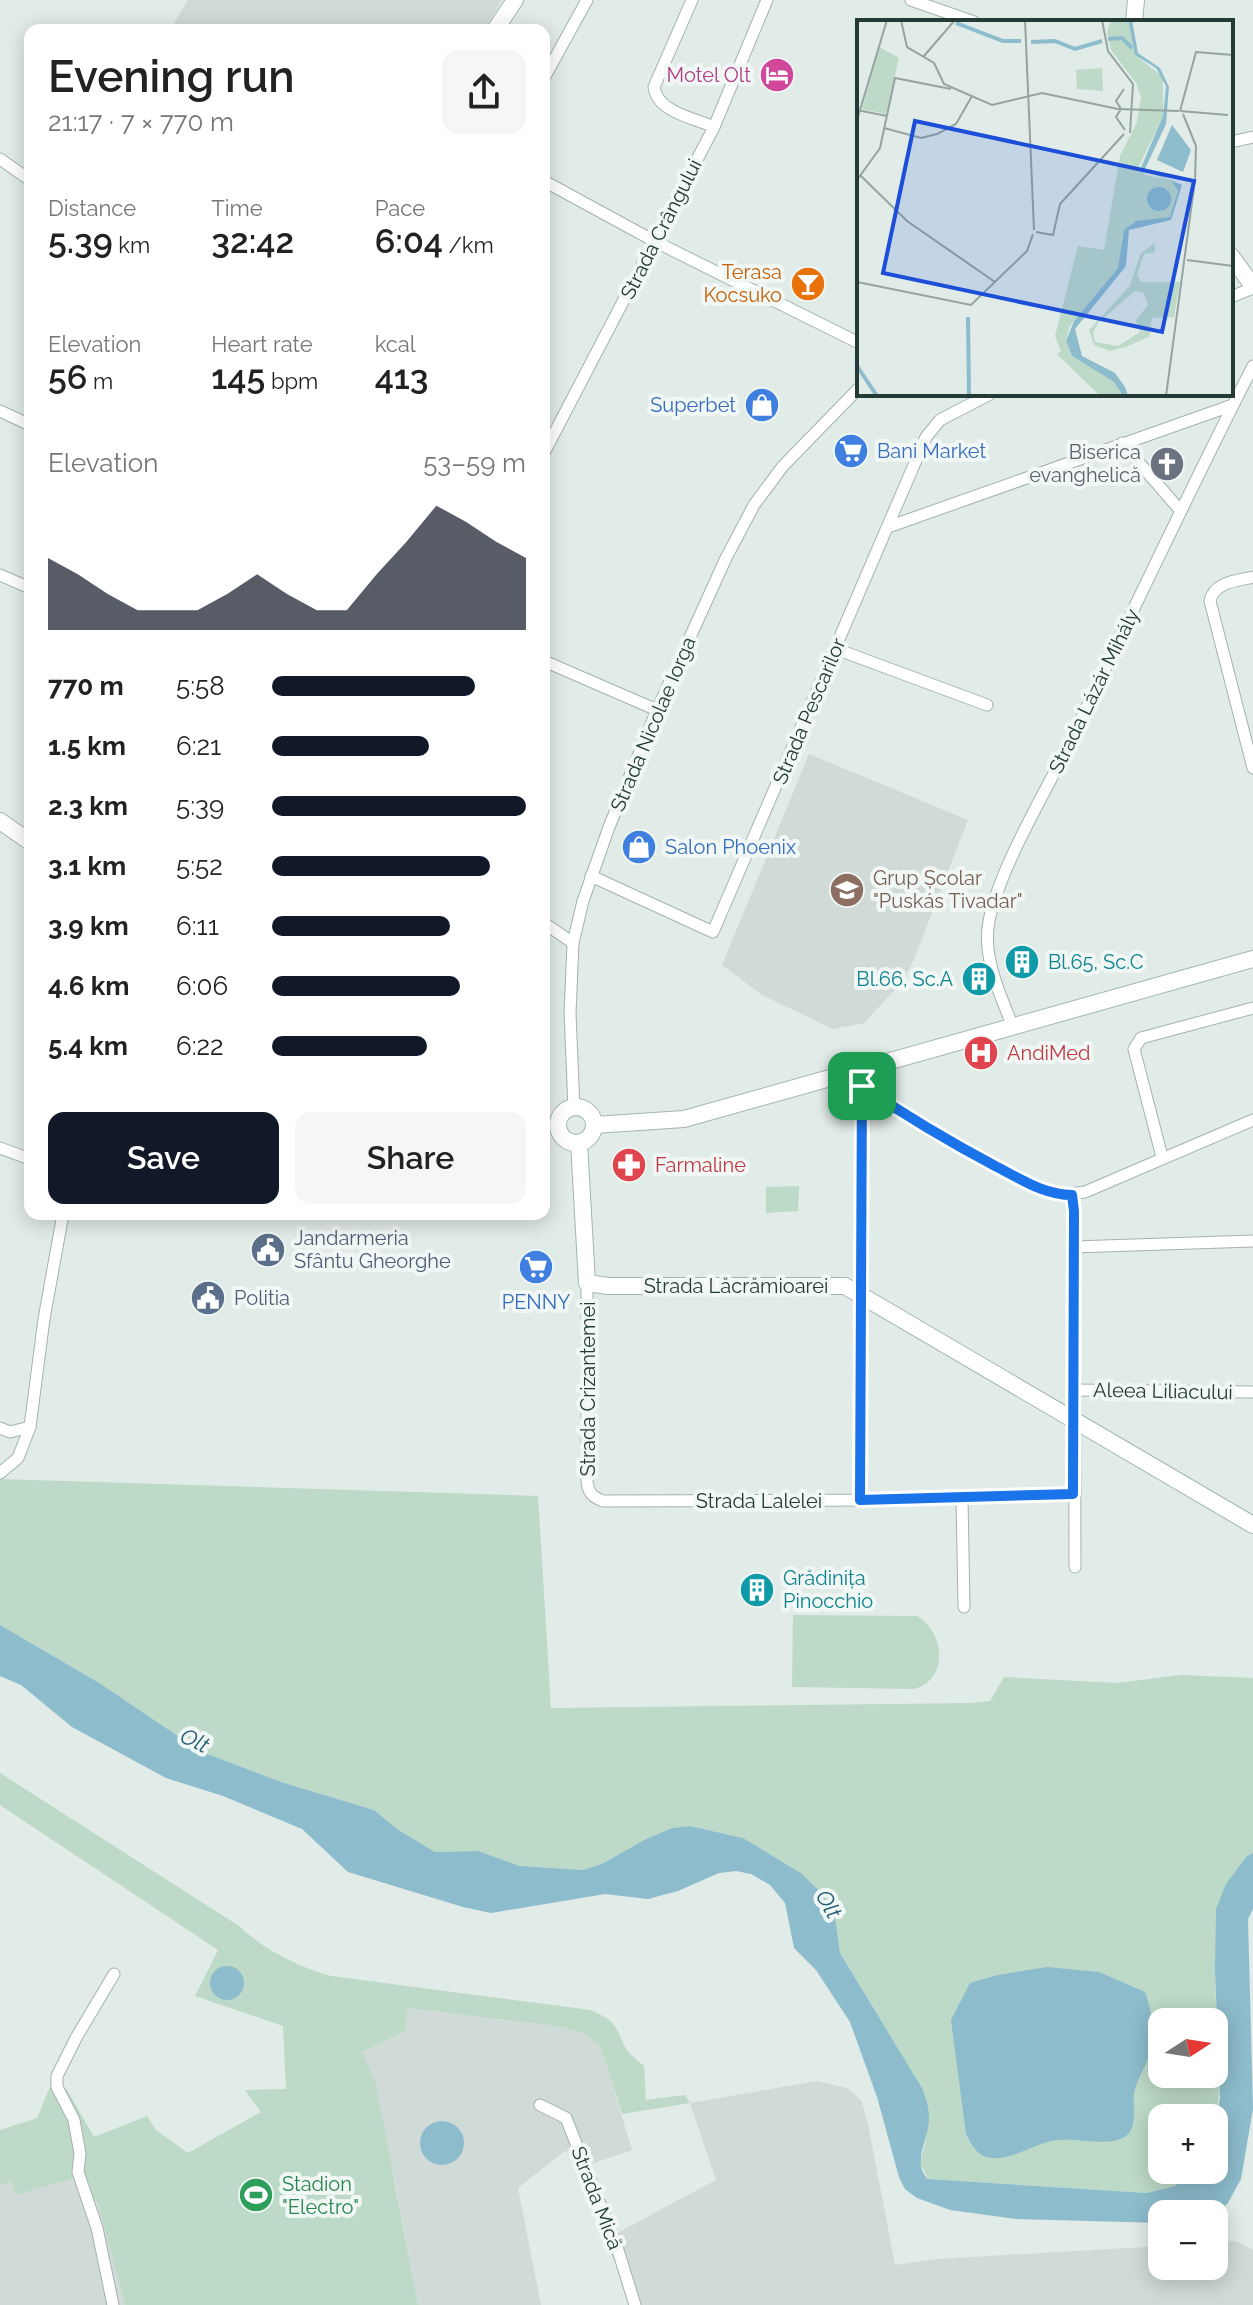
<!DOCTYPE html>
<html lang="en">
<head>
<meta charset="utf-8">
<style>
  body { margin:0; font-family:Raleway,sans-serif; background:#f6f6f6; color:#222; height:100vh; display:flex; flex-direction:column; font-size:30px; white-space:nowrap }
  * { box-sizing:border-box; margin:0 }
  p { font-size:26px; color:#767676 }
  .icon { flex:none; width:44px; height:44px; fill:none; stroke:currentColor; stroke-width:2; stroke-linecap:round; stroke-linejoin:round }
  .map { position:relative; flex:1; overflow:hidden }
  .side { position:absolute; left:24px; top:24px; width:526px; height:1196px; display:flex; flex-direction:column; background:#fff; border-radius:16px; box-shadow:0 4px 20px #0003 }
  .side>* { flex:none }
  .needle { width:52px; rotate:78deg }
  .tools { position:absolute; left:1148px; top:2008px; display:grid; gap:16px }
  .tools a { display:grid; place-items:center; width:80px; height:80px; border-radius:16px; background:#fff; box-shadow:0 4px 20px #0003; font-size:40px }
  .pin { position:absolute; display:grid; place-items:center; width:68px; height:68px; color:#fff; margin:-34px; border-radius:16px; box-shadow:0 4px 12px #0006 }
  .round { display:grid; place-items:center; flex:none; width:84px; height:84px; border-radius:16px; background:#f6f6f6 }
  .head { display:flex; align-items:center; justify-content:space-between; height:136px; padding:0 24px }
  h1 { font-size:44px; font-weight:600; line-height:60px }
  .metrics { display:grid; grid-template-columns:repeat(3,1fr); gap:12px; height:136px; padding:8px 24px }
  .metrics div { display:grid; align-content:center }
  .metrics b { font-size:34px; font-weight:600 }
  .metrics small { font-size:22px; font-weight:400 }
  .metrics p { font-size:22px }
  .chart { height:224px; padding:16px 24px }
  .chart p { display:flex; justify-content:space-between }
  .chart svg { width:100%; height:144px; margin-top:8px; fill:#111827; opacity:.7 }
  .button { display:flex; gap:16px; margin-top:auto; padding:16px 24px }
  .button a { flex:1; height:92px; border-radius:16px; background:#111827; color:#fff; font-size:32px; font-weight:600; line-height:92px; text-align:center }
  .button a+a { background:#f6f6f6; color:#222 }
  ul { padding:0 24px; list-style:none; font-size:26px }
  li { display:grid; grid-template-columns:128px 96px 1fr; align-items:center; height:60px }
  li i { height:20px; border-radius:10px; background:#111827 }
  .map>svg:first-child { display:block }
  .built { fill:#d0dad7 }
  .green { fill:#bcdac7; fill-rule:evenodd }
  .water { fill:#8dbccc }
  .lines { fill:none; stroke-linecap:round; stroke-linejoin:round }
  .street-casing { stroke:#a4b2ae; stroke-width:13 }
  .secondary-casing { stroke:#a1b6b0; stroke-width:18 }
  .street { stroke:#fff; stroke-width:11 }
  .secondary { stroke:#fff; stroke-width:16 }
  .route-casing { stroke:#fff; stroke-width:16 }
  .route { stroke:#1a73e8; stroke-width:10 }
  .labels { text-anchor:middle; stroke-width:8; stroke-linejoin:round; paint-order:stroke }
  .hotel-label { font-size:20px; fill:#b23c85; stroke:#f1f7f5; text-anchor:end }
  .street-label { font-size:20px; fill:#233a36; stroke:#f1f7f5 }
  .food-label { font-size:20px; fill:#c56008; stroke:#f1f7f5; text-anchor:end }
  .shop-label { font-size:20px; fill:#366cbe; stroke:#f1f7f5; text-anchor:start }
  .worship-label { font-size:20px; fill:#5b616d; stroke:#f1f7f5; text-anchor:end }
  .education-label { font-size:20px; fill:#785e54; stroke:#f1f7f5; text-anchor:start }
  .culture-label { font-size:20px; fill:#0d838f; stroke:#f1f7f5; text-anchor:start }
  .health-label { font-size:20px; fill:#be3a42; stroke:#f1f7f5; text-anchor:start }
  .service-label { font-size:20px; fill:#4e5e75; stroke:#f1f7f5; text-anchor:start }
  .leisure-label { font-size:20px; fill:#27864d; stroke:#f1f7f5; text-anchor:start }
  .water-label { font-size:22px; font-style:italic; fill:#215c71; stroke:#f1f7f5 }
  .inset-river { fill:none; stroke:#8dbccc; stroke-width:4 }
  .inset-road { fill:none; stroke:#95a4a0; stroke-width:2 }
  .view { fill:#1d4ed8; fill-opacity:0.15; stroke:#1d4ed8; stroke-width:4 }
  .inset-edge { fill:none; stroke:#233a36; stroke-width:4 }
</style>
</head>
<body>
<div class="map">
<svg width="1253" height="2305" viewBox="0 0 1253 2305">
  <rect width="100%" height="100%" fill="#e1ebe7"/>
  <g class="built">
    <path d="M188,0H502L484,30H170Z"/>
    <path d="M809,754L968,820L914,959L903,981L864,1023L833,1029L762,995L722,965Z"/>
    <path d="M406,2008L564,2027L586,2034L601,2048L632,2150L577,2169L566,2150L518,2188L541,2305H418L396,2186L362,2052L405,2031Z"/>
    <path d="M817,2081L847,2088L861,2100L868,2124L895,2265L937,2259L1162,2246V2266H1214V2243L1235,2241L1253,2250V2305H631L623,2279L604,2240L716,2180L690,2103Z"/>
    <path d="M75,2178L98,2203L125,2305H0V2185L11,2180L16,2195Z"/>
  </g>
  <g class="green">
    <path d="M799,1186L798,1211L766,1213V1187Z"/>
    <path d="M0,1479L538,1496L551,1708L971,1703L990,1701L1004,1677L1118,1683L1180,1675L1253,1678V1853L1247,1856C1237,1882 1220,1917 1217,1944C1210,2002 1227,2063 1215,2122L1214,2125V2118H1162V2170H1193L1175,2186L1147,2193L928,2179L920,2163L926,2139L922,2088L840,1953L837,1938L743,1838L690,1826L672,1828L644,1840L602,1864L583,1870L520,1866L478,1851L435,1852L397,1829L374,1810L281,1782L200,1751L101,1684L0,1625ZM1162,2022H1214V2074H1162Z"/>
    <path d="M793,1615L917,1616C944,1632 950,1679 914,1689L792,1687Z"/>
    <path d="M0,1773L239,1926C266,1951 295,1965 331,1976L591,2010C616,2022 614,2023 625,2047C628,2054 639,2061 644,2066L646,2100L685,2095L690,2103L622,2114L601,2048L586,2034L564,2027L407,2008L405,2031L362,2052L376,2085L418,2305H125L98,2203L75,2178L16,2195L11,2181L0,2185V2130L37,2118L52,2082L67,2090L94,2137L147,2116L156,2130L188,2153L261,2112L245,2090L286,2089L283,2026L195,1996L218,1950L0,1805Z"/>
  </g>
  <g class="water">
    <path d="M0,1625L101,1684L200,1751L281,1782L374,1810L397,1829L435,1852L478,1851L520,1866L583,1870L602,1864L644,1840L672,1828L690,1826L743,1838L802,1874L823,1895L835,1918L840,1953L922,2088C926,2098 929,2107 929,2119C929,2139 911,2163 928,2179L1147,2193L1175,2186L1193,2170H1214V2125L1220,2099L1215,1970L1216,1909L1226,1884L1247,1856L1253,1853V1909L1248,1919L1253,2109L1241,2179L1228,2203L1217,2213L1162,2214V2223L1016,2219L950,2210L917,2198L905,2189L899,2177L877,2097L850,2022L816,1970L794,1948L785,1903L770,1885L751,1874L736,1871L719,1873L678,1891L648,1899L605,1894L491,1913L463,1907L348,1872L302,1829L223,1796L166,1778L72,1727L21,1685L0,1676Z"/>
    <circle cx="227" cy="1983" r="17"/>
    <path d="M1047,1967L1099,1972L1145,1992C1152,2010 1154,2034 1150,2053C1146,2066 1137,2079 1134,2093C1132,2107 1139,2130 1123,2138C1104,2147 1077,2137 1056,2140C1035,2143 1013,2160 992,2158C977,2157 972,2145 966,2134L951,2020L970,1983L998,1975Z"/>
    <circle cx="442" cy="2143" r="22"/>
  </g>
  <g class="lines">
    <g class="street-casing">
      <g id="street">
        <path d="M692,0L654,87C657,112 694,118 714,127"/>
        <path d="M911,0L974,22"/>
        <path d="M544,78L587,0"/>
        <path d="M1231,142L1253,137"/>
        <path d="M0,159L30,180"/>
        <path d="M544,181L656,242L859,343"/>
        <path d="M1231,297L1253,288"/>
        <path d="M0,411L30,425"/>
        <path d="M1122,443L1179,509"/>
        <path d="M544,453L714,127L767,0"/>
        <path d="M888,527L1233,405"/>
        <path d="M0,575L30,588"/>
        <path d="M1253,577C1236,581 1214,582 1210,601L1253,768"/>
        <path d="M836,649L987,705"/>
        <path d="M544,661L657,710"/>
        <path d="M591,876L713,932L926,437L940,420L990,394"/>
        <path d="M544,923L573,943"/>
        <path d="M1013,1027C1000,994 982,957 989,921C1000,867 1044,795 1069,744C1130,617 1189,491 1253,366"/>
        <path d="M859,1071L862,1086L860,1500"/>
        <path d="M862,1086L935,1134L1041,1189L1060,1195L1085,1192L1253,1120"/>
        <path d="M574,1108L570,1013L573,943L583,901L609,827L657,710L726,558L754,505L783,466L859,388"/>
        <path d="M0,1148L30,1159"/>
        <path d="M1162,1157L1134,1049L1141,1038L1253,1008"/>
        <path d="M1072,1195L1074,1211L1075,1567"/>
        <path d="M1074,1247L1253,1241"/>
        <path d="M587,1283V1481C588,1492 592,1497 603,1501L870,1500L1073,1494"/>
        <path d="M1073,1390L1253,1392"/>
        <path d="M0,1428L10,1432L30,1427"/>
        <path d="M0,1473L18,1458L30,1427L44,1319L63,1214"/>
        <path d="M962,1498L964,1607"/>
        <path d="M540,2105L566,2118L617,2247L635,2305"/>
        <path d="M113,2305L97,2228L78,2172L80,2154L74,2120L57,2087V2076L76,2038L114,1974"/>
      </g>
    </g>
    <g class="secondary-casing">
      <g id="secondary">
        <path d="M1134,22L1136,0"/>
        <path d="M495,30L515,0"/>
        <path d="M1231,256L1253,286"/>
        <path d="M0,821L30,842"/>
        <circle cx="576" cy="1125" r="18"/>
        <path d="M594,1125L684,1119L1253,959"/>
        <path d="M579,1143L587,1283L608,1286H845L1253,1525"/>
      </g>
    </g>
    <use href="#street" class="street"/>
    <use href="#secondary" class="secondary"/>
  </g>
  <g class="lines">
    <g class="route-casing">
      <path id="route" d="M862,1086C906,1116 950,1142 997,1167C1021,1179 1044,1195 1072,1195L1074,1211L1073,1494L860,1500Z"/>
    </g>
    <use href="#route" class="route"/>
  </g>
  <defs>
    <g id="hotel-disc" transform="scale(1.8)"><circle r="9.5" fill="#d1479c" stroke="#f1f7f5"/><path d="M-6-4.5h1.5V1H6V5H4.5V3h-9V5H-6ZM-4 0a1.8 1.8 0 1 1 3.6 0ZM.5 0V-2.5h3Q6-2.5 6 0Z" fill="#fff"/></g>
    <g id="bar-disc" transform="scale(1.8)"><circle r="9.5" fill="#e8710a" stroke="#f1f7f5"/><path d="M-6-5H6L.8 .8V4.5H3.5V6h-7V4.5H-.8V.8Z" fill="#fff"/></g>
    <g id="shop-disc" transform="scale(1.8)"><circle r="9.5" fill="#3f7fe0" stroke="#f1f7f5"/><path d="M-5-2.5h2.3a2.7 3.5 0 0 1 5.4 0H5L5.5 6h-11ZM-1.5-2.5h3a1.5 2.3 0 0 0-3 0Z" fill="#fff"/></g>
    <g id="supermarket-disc" transform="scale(1.8)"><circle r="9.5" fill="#3f7fe0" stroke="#f1f7f5"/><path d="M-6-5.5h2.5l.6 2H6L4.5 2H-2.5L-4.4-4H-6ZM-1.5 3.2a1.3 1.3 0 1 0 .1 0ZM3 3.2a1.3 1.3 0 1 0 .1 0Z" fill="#fff"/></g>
    <g id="church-disc" transform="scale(1.8)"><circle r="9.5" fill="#6b7280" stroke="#f1f7f5"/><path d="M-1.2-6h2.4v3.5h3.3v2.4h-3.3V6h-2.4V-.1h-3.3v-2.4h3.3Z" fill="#fff"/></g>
    <g id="school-disc" transform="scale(1.8)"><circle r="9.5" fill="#8d6e63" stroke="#f1f7f5"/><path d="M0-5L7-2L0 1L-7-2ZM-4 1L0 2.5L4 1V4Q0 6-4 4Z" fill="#fff"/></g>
    <g id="building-disc" transform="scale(1.8)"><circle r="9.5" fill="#0f9aa8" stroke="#f1f7f5"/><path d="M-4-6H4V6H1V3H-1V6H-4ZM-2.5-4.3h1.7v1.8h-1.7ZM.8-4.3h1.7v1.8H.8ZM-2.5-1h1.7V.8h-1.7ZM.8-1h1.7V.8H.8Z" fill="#fff"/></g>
    <g id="hospital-disc" transform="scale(1.8)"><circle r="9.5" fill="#e0444e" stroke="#f1f7f5"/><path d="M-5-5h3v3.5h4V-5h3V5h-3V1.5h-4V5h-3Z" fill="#fff"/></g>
    <g id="pharmacy-disc" transform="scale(1.8)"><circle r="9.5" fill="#e0444e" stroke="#f1f7f5"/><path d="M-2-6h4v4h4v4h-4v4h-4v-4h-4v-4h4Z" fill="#fff"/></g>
    <g id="civic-disc" transform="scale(1.8)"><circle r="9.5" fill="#5c6f8a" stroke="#f1f7f5"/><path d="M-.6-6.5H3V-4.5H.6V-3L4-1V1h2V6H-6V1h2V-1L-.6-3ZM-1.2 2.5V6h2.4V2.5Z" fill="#fff"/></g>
    <g id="stadium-disc" transform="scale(1.8)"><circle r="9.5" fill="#2e9e5b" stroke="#f1f7f5"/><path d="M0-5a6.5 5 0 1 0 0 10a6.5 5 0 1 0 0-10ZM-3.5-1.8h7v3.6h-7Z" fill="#fff"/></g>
  </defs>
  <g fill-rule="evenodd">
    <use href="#hotel-disc" x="777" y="75"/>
    <use href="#bar-disc" x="808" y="284"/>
    <use href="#shop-disc" x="762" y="405"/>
    <use href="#supermarket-disc" x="851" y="451"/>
    <use href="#church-disc" x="1167" y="464"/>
    <use href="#shop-disc" x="639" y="847"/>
    <use href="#school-disc" x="847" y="890"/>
    <use href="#building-disc" x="1022" y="962"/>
    <use href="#building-disc" x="979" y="979"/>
    <use href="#hospital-disc" x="981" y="1053"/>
    <use href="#pharmacy-disc" x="629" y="1165"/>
    <use href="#civic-disc" x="268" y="1250"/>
    <use href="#supermarket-disc" x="536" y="1267"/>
    <use href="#civic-disc" x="208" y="1298"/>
    <use href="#building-disc" x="757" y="1590"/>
    <use href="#stadium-disc" x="256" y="2195"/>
  </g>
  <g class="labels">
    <g class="hotel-label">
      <text x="751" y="82">Motel Olt</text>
    </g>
    <g class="street-label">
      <text transform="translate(661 229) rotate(-63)" y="7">Strada Crângului</text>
      <text transform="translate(1094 691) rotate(-64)" y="7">Strada Lázár Mihály</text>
      <text transform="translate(809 711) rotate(-67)" y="7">Strada Pescarilor</text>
      <text transform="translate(653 724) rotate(-67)" y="7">Strada Nicolae Iorga</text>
      <text x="736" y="1293">Strada Lăcrămioarei</text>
      <text transform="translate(588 1389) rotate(-90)" y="7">Strada Crizantemei</text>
      <text transform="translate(1163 1391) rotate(1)" y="7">Aleea Liliacului</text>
      <text x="759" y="1508">Strada Lalelei</text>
      <text transform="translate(597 2198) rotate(69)" y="7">Strada Mică</text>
    </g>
    <g class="food-label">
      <text x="782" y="279">Terasa<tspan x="782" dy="23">Kocsuko</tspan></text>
    </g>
    <g class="shop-label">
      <text x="736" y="412" text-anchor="end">Superbet</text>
      <text x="877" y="458">Bani Market</text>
      <text x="665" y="854">Salon Phoenix</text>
      <text x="536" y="1309" text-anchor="middle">PENNY</text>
    </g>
    <g class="worship-label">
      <text x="1141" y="459">Biserica<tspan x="1141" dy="23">evanghelică</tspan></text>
    </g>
    <g class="education-label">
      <text x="873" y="885">Grup Școlar<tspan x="873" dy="23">"Puskás Tivadar"</tspan></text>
    </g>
    <g class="culture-label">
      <text x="1048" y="969">Bl.65, Sc.C</text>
      <text x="953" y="986" text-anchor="end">Bl.66, Sc.A</text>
      <text x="783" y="1585">Grădinița<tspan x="783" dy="23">Pinocchio</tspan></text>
    </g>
    <g class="health-label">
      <text x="1007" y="1060">AndiMed</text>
      <text x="655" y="1172">Farmaline</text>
    </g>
    <g class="service-label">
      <text x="294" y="1245">Jandarmeria<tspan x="294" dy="23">Sfântu Gheorghe</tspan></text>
      <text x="234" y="1305">Politia</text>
    </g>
    <g class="leisure-label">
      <text x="282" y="2191">Stadion<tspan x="282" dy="23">"Electro"</tspan></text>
    </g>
    <g class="water-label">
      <text transform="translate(195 1740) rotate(26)" y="8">Olt</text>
      <text transform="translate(829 1904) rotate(60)" y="8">Olt</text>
    </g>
  </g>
  <g transform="translate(857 20)">
    <rect width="376" height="376" fill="#e1ebe7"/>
    <path d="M254,0H271L278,35L306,57V96L282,146L288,155L314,160L321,171L313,197L276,202L264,219L267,230L261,248L212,307L209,321L215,336L257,362L266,376H243L200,334L204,331L198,316L221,226L247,230L263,136L280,102L284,77L279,63L254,30L250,12ZM22,27L42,38L29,94L5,89ZM245,48L246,71L220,69L219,50ZM298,223V232L287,234L280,255L284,262H323L317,297L295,298L292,317L268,327L253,331L237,325L232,310L272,267L284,233ZM278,271L286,272L291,285L279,300L283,312L261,326L238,322L236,312L242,302Z" fill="#bcdac7" fill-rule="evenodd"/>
    <path d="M271,0H275L281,33L303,48L312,67L309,104L288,149L325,165L314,200L272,210L269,246L218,309L225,336L258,353L268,367L271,376H266L257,362L215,336L209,321L217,301L261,248L267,210L279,201L313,197L321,171L314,160L283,150L306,96L309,66L299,48L278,35ZM315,105L334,130L326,152L300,140ZM290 179a12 12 0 1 1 24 0a12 12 0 1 1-24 0Z" fill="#8dbccc"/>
    <path class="inset-river" d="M99,3L146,21H164M251,19L265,18L275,28M174,22L198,21L218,29L245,21M111,297L112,376M0,346L20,376"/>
    <path class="inset-road" d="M44,0L50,27L77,43L87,64L135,85L185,73L261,89L322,91M168,0L177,210M245,0L251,31L276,64L273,113M67,36L98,0M267,69L259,81L264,89L259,97L268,110M0,90L30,96M323,91L339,32L376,35M323,91L371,95M375,95L376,52M0,100L30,0M27,108L64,118L80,114L99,104L115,76M4,156L50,201L138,262M0,160L23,128L38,58L94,69M179,212L196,215L203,184L267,114M330,240L376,246M0,262L114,285L170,231L176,214M309,376L338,160L339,126L326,94"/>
    <path class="view" d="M58,101L337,161L305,312L26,253Z"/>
    <rect width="376" height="376" class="inset-edge"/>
  </g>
</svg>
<div class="tools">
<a><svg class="needle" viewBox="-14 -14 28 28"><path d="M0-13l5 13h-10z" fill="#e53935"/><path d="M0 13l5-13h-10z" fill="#767676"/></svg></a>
<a>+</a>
<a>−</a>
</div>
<div class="pin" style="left:862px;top:1086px;background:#1e9e55"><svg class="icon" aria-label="arrive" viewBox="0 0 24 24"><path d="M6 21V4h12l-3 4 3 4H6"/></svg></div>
<section class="side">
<div class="head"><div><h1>Evening run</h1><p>21:17 · 7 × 770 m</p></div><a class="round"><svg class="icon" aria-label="share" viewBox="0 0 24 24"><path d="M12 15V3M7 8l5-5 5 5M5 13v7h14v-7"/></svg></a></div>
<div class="metrics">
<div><p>Distance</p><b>5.39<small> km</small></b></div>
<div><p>Time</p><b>32:42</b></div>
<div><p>Pace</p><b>6:04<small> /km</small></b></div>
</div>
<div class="metrics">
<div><p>Elevation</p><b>56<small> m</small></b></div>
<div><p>Heart rate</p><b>145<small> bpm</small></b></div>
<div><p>kcal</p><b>413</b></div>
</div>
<div class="chart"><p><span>Elevation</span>53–59 m</p>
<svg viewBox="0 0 160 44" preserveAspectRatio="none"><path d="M0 44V22L10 27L20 33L30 38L40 38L50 38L60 33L70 27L80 33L90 38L100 38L110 27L120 17L130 6L140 11L150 17L160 22V44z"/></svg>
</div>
<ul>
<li><b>770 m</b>5:58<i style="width:80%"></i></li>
<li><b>1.5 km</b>6:21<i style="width:62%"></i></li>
<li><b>2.3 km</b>5:39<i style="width:100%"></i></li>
<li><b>3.1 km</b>5:52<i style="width:86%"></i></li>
<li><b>3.9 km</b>6:11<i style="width:70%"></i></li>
<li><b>4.6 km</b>6:06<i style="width:74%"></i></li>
<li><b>5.4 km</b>6:22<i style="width:61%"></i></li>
</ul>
<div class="button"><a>Save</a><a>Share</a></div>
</section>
</div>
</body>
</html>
